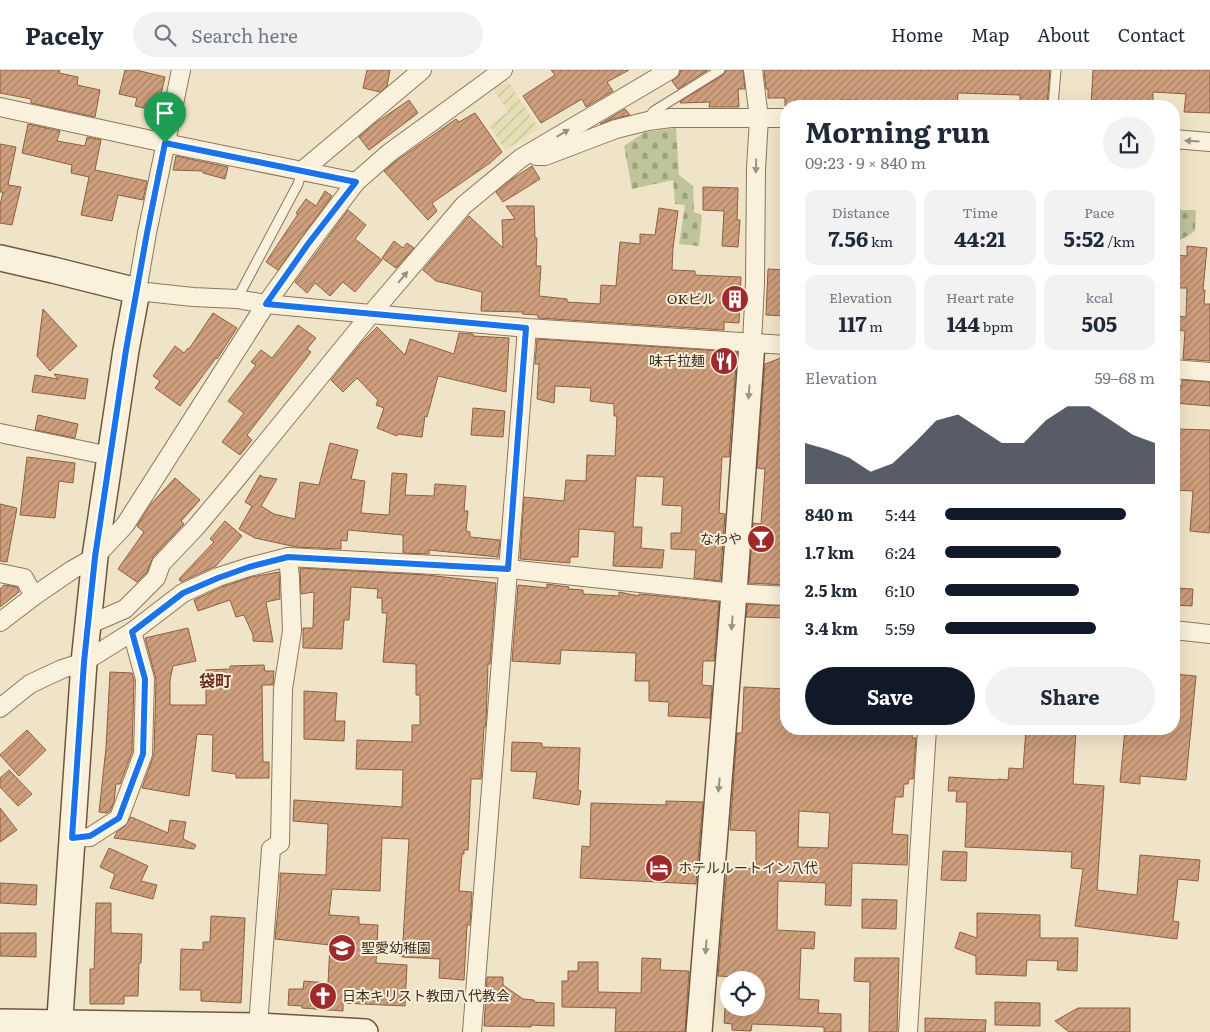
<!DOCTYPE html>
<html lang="en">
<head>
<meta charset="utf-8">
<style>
  body { margin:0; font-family:Literata,"Noto Sans JP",serif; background:#f2f2f3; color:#1f2937; height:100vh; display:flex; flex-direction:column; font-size:19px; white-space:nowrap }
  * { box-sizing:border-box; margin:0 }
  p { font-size:16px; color:#747a83 }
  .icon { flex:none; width:28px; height:28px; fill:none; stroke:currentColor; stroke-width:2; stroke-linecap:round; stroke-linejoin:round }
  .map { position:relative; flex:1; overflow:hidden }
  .details { position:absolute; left:780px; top:30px; width:400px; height:635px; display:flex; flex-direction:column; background:#fff; border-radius:20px; box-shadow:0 5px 20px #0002 }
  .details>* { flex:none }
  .fabs { position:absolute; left:720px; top:901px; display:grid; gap:10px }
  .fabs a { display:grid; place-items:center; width:45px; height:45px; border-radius:50%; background:#fff; box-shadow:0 5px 20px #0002; font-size:25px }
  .pin { position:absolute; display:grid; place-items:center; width:42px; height:42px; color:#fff; margin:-51px -21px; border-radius:50% 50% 50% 0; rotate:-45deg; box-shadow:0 0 5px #0007 }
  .pin .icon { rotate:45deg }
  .round { display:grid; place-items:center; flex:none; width:52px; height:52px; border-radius:26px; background:#f2f2f3 }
  .headline { display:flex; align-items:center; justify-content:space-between; height:85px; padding:0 25px }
  h1 { font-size:28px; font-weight:700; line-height:38px }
  .figures { display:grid; grid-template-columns:repeat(3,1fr); gap:8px; height:85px; padding:5px 25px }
  .figures div { display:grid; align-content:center; border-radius:12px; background:#f2f2f3; text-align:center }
  .figures b { font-size:21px; font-weight:700 }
  .figures small { font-size:14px; font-weight:400 }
  .figures p { font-size:14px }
  .chart { height:140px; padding:10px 25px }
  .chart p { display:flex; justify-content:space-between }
  .chart svg { width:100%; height:90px; margin-top:5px; fill:#111827; opacity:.7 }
  .action { display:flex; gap:10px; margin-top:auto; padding:10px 25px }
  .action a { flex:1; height:58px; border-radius:30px; background:#111827; color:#fff; font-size:20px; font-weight:700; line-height:58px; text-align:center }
  .action a+a { background:#f2f2f3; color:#1f2937 }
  ul { padding:0 25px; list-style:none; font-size:16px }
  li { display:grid; grid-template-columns:80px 60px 1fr; align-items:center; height:38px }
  li i { height:12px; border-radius:6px; background:#111827 }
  header { display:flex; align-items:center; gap:30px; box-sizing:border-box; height:70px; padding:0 25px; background:#fff; border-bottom:1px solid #e0e1e3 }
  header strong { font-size:24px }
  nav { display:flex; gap:28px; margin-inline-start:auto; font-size:18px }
  .search { width:350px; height:45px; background:#f2f2f3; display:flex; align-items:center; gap:12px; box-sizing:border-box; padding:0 18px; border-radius:28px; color:#747a83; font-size:19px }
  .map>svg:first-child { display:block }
  .farmland { fill:url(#farmland-furrows) }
  .cemetery { fill:url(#cemetery-stones) }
  .building { fill:url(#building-hatch); stroke:#8d5f41; fill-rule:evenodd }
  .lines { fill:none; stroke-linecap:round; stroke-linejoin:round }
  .lane-casing { stroke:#8d765c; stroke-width:11 }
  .street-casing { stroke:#8d765c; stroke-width:20 }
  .secondary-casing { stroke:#6f573f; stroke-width:28 }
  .lane { stroke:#faf1dc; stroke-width:9 }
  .street { stroke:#faf1dc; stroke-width:18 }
  .secondary { stroke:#faf1dc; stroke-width:25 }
  .oneway { fill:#9c907e }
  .route-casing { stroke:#fff; stroke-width:10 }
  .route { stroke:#1a73e8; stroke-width:6 }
  .labels { text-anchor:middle; stroke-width:4; stroke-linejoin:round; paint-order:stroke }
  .poi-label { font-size:14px; fill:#3d2e20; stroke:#f7eed8; text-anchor:end }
  .quarter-label { font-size:16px; font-weight:bold; fill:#6b2e1e; stroke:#f7eed8 }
</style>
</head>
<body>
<header>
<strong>Pacely</strong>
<div class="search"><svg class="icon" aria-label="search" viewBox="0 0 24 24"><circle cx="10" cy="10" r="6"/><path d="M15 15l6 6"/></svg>Search here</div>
<nav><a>Home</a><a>Map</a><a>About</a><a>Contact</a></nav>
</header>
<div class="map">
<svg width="1210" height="962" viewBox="0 0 1210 962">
  <defs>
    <pattern id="farmland-furrows" width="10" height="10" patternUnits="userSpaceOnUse" patternTransform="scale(1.25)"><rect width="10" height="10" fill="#e6deb5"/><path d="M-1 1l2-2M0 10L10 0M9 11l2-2" fill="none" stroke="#c6bf9b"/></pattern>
    <pattern id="cemetery-stones" width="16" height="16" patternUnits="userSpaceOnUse" patternTransform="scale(1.25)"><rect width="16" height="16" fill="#bfc49a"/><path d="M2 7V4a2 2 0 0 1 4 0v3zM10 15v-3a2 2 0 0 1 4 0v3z" fill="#9ca07d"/></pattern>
    <pattern id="building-hatch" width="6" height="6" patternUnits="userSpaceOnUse" patternTransform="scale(1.25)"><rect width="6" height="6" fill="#cf9f7d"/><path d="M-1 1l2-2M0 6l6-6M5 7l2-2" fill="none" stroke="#a98266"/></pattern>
  </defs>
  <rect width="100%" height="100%" fill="#f0e4c8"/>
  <path class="farmland" d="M506,8L539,59L505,80L489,55L508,42L492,17Z"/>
  <g class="cemetery">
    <path d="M676,58L679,105L693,116L694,142L702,145L699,176L679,174L685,135L675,134L673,110L632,119L624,76L645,62Z"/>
    <path d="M1174,140H1196L1195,161L1174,174Z"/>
  </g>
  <g class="building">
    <path d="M0,0H60L59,3L78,7L77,15L100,20L95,47L31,33V29L0,23Z"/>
    <path d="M125,0H136L165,7L157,41L135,36L137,28L119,24Z"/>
    <path d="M367,0H390L387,16L380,22L363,18Z"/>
    <path d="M551,0H629L607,12L613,21L586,37L582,29L541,53L523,26L555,5Z"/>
    <path d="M681,0H708L678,19L672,11L679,6Z"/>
    <path d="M726,0H743L745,19H738L739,37H709L710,32L680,33L681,31L723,5Z"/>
    <path d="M764,0H1050L1047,36H1020V25L958,23L957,36H914L915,32L840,30V33H813V36H785V28H768V19H766Z"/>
    <path d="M1093,0H1210V43L1184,42L1186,24L1153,22V36H1091Z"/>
    <path d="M409,30L418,43L369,80L359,67L374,54Z"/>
    <path d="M625,39L630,45L613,49L600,54Z"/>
    <path d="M475,43L502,82L490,93L432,133L437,141L428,150L384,101L396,91L456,49L459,52Z"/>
    <path d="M28,54L60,61L57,71L85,76L87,67L101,70L95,100L147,111L143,130L118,125L112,151L81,145L89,107L71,103L72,95L22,83Z"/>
    <path d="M0,74L16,77L8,115L21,117L12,155L0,153V135L3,122H0Z"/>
    <path d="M176,86L228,97L225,109L203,103V101L173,100Z"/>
    <path d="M532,96L540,109L503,132L496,122L512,109Z"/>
    <path d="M703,117L738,118L737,150H740L738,177L722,176L724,141L703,140Z"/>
    <path d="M325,121L332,126L278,200L266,192L298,144L296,143L306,129L316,136Z"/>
    <path d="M506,136H534L535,168H537L536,196H541L539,226L567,229V232L600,234L601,215L616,216L620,172L640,174V164L655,165L659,138L678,141L673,178L672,200L695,201V205L741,207L739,253L724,252V260L538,248V245L522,244L523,242L481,241L482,222L436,211L423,200L469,146L503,178L502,150L515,149Z"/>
    <path d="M348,140L366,155L355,169L382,190L355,222L343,212L330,226L315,213L307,223L295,212Z"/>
    <path d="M394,171L403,178L407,173L414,178L396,198L382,188Z"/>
    <path d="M1187,176L1207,178L1203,220H1205L1204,234H1210V291L1183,289L1185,261L1174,260V246L1186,247L1187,218H1174V185L1187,186Z"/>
    <path d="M768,199L786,200V246L766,245Z"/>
    <path d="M43,239L77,276L50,301L37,286Z"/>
    <path d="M213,243L237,258L217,289L216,288L180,336L155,318L160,311L153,306L175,276L184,283L188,278L189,279Z"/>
    <path d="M298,255L316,268L307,279L311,282L247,365L252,370L240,385L222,372L244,343L228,331L256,295L251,292L261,280L272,288Z"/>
    <path d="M377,257L405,285L410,269L454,284L459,263L473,264V266L509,268L506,322L438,306L427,347L425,346L422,367L397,364V366L377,358L384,338L376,335L378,330L357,308L343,322L331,310L362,272Z"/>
    <path d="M537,269L737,282L729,387H722L719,443L725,444L720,511L694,508L696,480L671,479V463H681L682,436L662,435L664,407L636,406L633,457H642L641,478L664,480L662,498L613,496L615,462L579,459L578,487H570V493L520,489L524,427L564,431L566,410L586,411L587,385L615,386L617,346H614V334L590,331L591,318L555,316L554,333L537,329L539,294H535Z"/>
    <path d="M786,286V515L749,513L753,453L761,454L765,399L757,398L765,294Z"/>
    <path d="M54,304L88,309L85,329L32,322L35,305L58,309Z"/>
    <path d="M1182,310L1210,312V336L1174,333V315L1182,316Z"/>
    <path d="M473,338L505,341L503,367L471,365Z"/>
    <path d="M38,345L78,354L75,368L35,360Z"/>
    <path d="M1178,359L1210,360V453L1209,463L1190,461L1193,421L1174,420V404H1175L1176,376H1178Z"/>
    <path d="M330,373L358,380L351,409L365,411L361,443L389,445L392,403L407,404L405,425L434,426L435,414L466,416L464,441H468L466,461L470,462V467L500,470L498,487L429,480V484L403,483V465L348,460L347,471L341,470V479L296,477L255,468L239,459L252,436L245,432L260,405L263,407L277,409L261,436L274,444L295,449L300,412L319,415Z"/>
    <path d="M27,387L75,393L73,413L59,411L55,448L20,445Z"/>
    <path d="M175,408L200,430L181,451L184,454L153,487L147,502L137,512L118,499L144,462L137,456L151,434Z"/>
    <path d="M0,434L17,438L7,492L0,491Z"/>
    <path d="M225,451L242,466L216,496L181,512L179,509L214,472L210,469Z"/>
    <path d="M300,498L427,505L496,513L490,594H488L486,651L485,657H484L481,709H471L468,780H464V784H462L459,821L472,822L470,855H467L464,910L439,908L440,889L402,887L409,769L382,768L380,821L332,819L329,845L359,847V854L378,855L376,893L407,895L405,936L343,933V941L302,938V936L288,935L289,919H303L304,911L328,913L330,875L275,869L280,819V803L326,805L328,754L293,751L294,730L402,737L403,700L356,699L357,670L412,672V655H420V625H416V594L383,592L387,543H382V528H377L378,519L351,517L349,550H344L342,579L303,578V558H313L314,522L301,524Z"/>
    <path d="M279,502L280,529L266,532L273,572L253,571V565L244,545L236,547L230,530L198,541L194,530L222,517L252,507Z"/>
    <path d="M547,514L569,517L568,519L583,520V524L619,526V522L639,526V524L650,525L719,532L714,591H703L702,615L712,616L710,648L668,646L669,632L649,631V611H635L636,583L561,580L560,594L512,591L518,515L547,518Z"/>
    <path d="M4,515L17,517L19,522L0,537V519Z"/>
    <path d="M1174,518L1193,519L1192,536L1174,535Z"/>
    <path d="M748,534L786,536V548L746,547Z"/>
    <path d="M188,558L196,591L173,596L170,610V635H206V600L230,599V596L264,595L265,601H274L273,615H262L263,692H269V708H236V704L212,701L213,665L197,664L189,726L142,718L154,685L156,609L145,568Z"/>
    <path d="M110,602L132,603L134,610L132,682L120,714H116L114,732L110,741L107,743L99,742L106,678Z"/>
    <path d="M1174,604L1196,606L1186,710L1140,706V714L1120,712L1125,659H1174Z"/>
    <path d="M744,617L786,619V659H913L912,668H916L913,709H909L908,714H904L903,727H895L892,764L908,765L907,795L852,793L851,836L825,835L826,813L778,811L777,860L815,862L814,879L801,878L799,929L819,930L818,943L841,944V962H824V957L752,954L751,961L732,960V954L724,953L725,938H756V908L718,906L727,797L756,799V761L730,760L737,663H742ZM799,741L830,743L828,778L798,777Z"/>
    <path d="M304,621L337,623L335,651H345L344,671L304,669Z"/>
    <path d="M1026,659H1076L1073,714L1104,716L1097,820L1137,825L1140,785L1200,790L1198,811L1178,809L1173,851L1179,852L1177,869L1075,856L1083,799L1071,798L1072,782L965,777L967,732H956L957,721H948L949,707L998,710V709L1008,710L1009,698L1023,699Z"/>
    <path d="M27,660L46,680L19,706L0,685Z"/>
    <path d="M512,672L542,673V677L580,678L578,720L581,721L579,735L533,728L537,702L511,701Z"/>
    <path d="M9,700L32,724L18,736L0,717V708Z"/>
    <path d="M666,731L703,732L696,814L580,808L582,776L590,777L591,733L666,735Z"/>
    <path d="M0,738L17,760L0,772Z"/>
    <path d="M131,747L168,763L170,750L186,752L183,769L196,775L194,779L114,768L117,762L125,756Z"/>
    <path d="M109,778L148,796L141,811L157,815L153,829L110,818L115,804L100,797Z"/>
    <path d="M943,781L967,782L966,811L941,810Z"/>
    <path d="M0,813L37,815L36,835L0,833Z"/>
    <path d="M862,829L897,830L896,859L862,858Z"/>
    <path d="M96,833H111V863L142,864L141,893H139L138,926H124V934H90V899H94Z"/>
    <path d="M977,843L1040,845V868H1078L1077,901L1057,900L1058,891L1027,890L1026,906L976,904V886L955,878L960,862L977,868Z"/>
    <path d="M211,846L245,848L241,933L201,931V920H180L181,879L203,880V872H210Z"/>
    <path d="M0,863H36V887L0,886Z"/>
    <path d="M642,888L661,889L660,900L689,901L685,962H615L616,938L562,937V911H568V901H578V892H598V922L641,923Z"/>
    <path d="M855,888H899L897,962H869L870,912L854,911Z"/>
    <path d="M487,907H503V915L523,929L534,930V932L554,933V956L531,955V957L484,956Z"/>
    <path d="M995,932L1040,933V956L995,955Z"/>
    <path d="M1078,938H1130V962H1069L1055,951Z"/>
    <path d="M925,948L986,950L985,962H925Z"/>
  </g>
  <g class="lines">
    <g class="lane-casing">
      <g id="lane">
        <path d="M1053,36L1056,0"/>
        <path d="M648,50L649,47L654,41L720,0"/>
        <path d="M237,229L298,114L302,101"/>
      </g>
    </g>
    <g class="street-casing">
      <g id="street">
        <path d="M181,0L147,163L137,221L193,227L237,229L266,234L371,244L527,258L786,275"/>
        <path d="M0,37L165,73L356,112"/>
        <path d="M1174,69L1210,72"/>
        <path d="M536,86H545L616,59L648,51L671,48H786"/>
        <path d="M302,101L422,0"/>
        <path d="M752,273L755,213L756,99L759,48L753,0"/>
        <path d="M1174,299L1210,302"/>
        <path d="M0,363L110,386"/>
        <path d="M0,503L24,508L34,526"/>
        <path d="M0,552L34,526L72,500L95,487L125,455L266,234L309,174L356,112L389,83L503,0"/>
        <path d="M88,555L125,539L156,508L161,494L196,457L233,413L371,244L464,135L521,88L670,0"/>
        <path d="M1174,560L1210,564"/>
        <path d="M0,638L30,614L62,599L84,592L132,562L183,523L218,507L249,497L288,487L508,499L734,523L786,526"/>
        <path d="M72,768L90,767L119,748L143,684L145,609L132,562"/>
        <path d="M258,956L271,779L280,773L283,619L292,561L290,508L288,487"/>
        <path d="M472,962L527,258"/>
        <path d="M908,962L927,659"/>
      </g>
    </g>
    <g class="secondary-casing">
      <g id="secondary">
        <path d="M0,188L53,200L137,221"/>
        <path d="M0,952L258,956L365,962"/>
        <path d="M59,962L84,592L95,487L126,280L137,221"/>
        <path d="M699,962L734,523L752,273"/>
      </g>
    </g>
    <use href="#lane" class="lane"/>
    <use href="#street" class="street"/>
    <use href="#secondary" class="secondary"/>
  </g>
  <defs><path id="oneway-solid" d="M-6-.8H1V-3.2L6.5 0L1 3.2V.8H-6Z" transform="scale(1.25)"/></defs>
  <g class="oneway">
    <use href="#oneway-solid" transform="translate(563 63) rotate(-31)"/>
    <use href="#oneway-solid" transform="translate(1192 71) rotate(-176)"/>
    <use href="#oneway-solid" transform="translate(756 96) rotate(92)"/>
    <use href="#oneway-solid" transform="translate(403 207) rotate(-50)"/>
    <use href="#oneway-solid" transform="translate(749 322) rotate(94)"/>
    <use href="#oneway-solid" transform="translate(732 553) rotate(95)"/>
    <use href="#oneway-solid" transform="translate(719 715) rotate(95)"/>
    <use href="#oneway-solid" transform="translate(706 877) rotate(95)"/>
  </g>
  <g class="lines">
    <g class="route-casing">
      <path id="route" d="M165,73L356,112L308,174L266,234L526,258L508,499L288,487L249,497L218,508L183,523L132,562L145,609L143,684L119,748L90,766L72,768L84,592L95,487L126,280L147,163Z"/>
    </g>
    <use href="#route" class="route"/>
  </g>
  <defs>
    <g id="building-disc" transform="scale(1.4375)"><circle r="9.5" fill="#9e2a2b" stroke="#f7eed8"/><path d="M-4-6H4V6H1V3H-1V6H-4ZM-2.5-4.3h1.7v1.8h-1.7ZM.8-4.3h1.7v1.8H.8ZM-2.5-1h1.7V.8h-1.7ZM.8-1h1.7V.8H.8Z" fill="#fff"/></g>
    <g id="restaurant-disc" transform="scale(1.4375)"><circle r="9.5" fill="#9e2a2b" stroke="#f7eed8"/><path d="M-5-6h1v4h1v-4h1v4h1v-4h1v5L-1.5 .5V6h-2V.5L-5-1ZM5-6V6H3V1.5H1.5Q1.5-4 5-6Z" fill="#fff"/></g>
    <g id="bar-disc" transform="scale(1.4375)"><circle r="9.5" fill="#9e2a2b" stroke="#f7eed8"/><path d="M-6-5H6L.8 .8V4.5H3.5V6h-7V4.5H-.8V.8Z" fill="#fff"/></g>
    <g id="hotel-disc" transform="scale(1.4375)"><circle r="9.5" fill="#9e2a2b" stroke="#f7eed8"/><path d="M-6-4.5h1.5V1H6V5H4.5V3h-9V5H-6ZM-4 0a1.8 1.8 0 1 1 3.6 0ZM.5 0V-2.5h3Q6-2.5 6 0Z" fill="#fff"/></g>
    <g id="school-disc" transform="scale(1.4375)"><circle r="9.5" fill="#9e2a2b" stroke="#f7eed8"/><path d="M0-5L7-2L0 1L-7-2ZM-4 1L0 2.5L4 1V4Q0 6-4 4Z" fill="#fff"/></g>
    <g id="church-disc" transform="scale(1.4375)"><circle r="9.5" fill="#9e2a2b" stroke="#f7eed8"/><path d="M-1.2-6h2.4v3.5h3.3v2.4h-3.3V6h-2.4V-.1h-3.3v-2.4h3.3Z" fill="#fff"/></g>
  </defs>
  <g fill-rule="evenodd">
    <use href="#building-disc" x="735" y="229"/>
    <use href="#restaurant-disc" x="724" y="291"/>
    <use href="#bar-disc" x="761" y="469"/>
    <use href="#hotel-disc" x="659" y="798"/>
    <use href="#school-disc" x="342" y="878"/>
    <use href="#church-disc" x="323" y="926"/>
  </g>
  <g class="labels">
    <g class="poi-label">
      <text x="716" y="234">OKビル</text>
      <text x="705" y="296">味千拉麺</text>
      <text x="742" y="474">なわや</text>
      <text x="678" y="803" text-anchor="start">ホテルルートイン八代</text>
      <text x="361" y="883" text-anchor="start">聖愛幼稚園</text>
      <text x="342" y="931" text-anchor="start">日本キリスト教団八代教会</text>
    </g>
    <g class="quarter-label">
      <text x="215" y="617">袋町</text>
    </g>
  </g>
</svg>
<div class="fabs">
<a><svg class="icon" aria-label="locate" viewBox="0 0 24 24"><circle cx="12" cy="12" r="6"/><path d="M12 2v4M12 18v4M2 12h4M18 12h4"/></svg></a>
</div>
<div class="pin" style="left:165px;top:73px;background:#1e9e55"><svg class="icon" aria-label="arrive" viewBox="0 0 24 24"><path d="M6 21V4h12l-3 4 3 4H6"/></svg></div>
<section class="details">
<div class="headline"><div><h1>Morning run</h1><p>09:23 · 9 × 840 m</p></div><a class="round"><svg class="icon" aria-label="share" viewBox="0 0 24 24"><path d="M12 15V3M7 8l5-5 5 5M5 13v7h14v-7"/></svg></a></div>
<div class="figures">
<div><p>Distance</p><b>7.56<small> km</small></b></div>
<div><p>Time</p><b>44:21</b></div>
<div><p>Pace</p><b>5:52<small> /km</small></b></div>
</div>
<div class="figures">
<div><p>Elevation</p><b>117<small> m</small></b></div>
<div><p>Heart rate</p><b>144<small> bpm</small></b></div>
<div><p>kcal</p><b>505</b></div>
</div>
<div class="chart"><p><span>Elevation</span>59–68 m</p>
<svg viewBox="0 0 160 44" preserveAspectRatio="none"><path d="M0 44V24L10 27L20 31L30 38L40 34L50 24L60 13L70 10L80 17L90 24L100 24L110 13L120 6L130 6L140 13L150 20L160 24V44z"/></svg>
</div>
<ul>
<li><b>840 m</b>5:44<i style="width:86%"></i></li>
<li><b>1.7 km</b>6:24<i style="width:55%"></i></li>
<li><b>2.5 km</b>6:10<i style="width:64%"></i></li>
<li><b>3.4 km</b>5:59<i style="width:72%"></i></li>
</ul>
<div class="action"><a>Save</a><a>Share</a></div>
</section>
</div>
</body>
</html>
